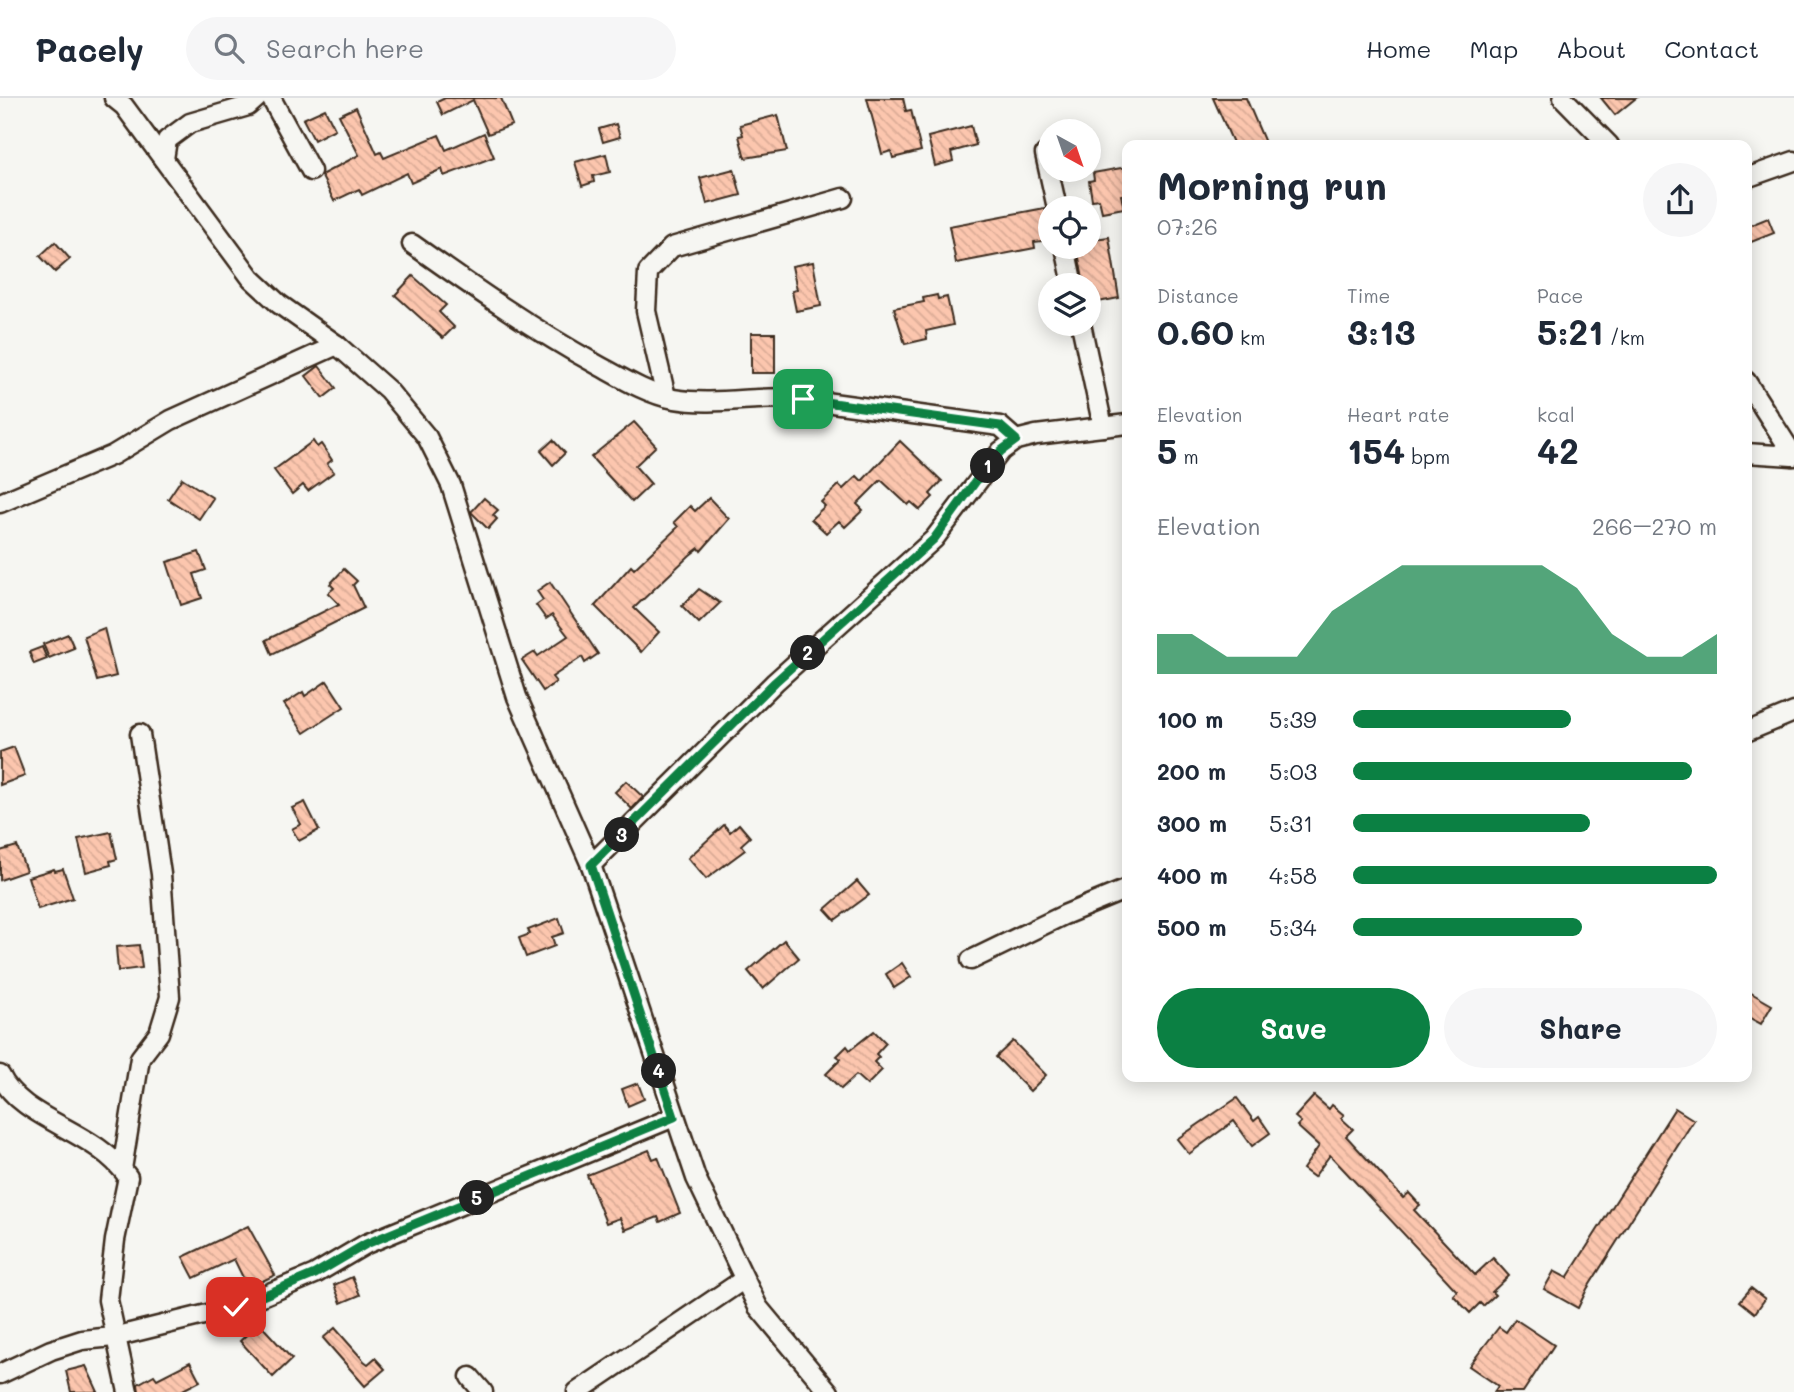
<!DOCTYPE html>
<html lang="en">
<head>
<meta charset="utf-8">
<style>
  body { margin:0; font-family:Mali,sans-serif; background:#f6f6f7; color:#1f2937; height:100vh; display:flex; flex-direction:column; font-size:26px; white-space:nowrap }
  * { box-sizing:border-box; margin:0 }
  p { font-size:23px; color:#747a83 }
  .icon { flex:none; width:38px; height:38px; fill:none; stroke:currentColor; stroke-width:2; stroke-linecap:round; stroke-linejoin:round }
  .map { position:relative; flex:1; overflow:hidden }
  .sheet { position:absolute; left:1122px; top:42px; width:630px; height:942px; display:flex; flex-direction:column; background:#fff; border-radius:14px; box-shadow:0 4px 18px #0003 }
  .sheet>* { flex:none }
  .needle { width:46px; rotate:140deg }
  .tools { position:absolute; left:1038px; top:21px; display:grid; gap:14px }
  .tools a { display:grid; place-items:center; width:63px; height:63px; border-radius:50%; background:#fff; box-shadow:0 4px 18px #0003; font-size:35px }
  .pin { position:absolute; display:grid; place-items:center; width:60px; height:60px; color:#fff; margin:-30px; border-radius:14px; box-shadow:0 4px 10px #0006 }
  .km { position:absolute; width:35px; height:35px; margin:-18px; border-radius:50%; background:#222; color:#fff; font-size:19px; line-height:35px; text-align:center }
  .round { display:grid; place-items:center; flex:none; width:74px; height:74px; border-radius:37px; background:#f6f6f7 }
  .headline { display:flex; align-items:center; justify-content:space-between; height:119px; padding:0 35px }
  h1 { font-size:38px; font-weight:700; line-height:52px }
  .metrics { display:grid; grid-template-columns:repeat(3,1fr); gap:10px; height:119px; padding:7px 35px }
  .metrics div { display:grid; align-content:center }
  .metrics b { font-size:35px; font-weight:700 }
  .metrics small { font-size:19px; font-weight:400 }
  .metrics p { font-size:19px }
  .chart { height:196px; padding:14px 35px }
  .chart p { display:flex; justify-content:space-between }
  .chart svg { width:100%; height:126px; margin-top:7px; fill:#0b8043; opacity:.7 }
  .button { display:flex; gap:14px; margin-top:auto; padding:14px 35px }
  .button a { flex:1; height:80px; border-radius:42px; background:#0b8043; color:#fff; font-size:28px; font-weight:700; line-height:80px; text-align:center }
  .button a+a { background:#f6f6f7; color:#1f2937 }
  ul { padding:0 35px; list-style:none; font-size:23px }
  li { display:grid; grid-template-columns:112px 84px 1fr; align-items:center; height:52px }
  li i { height:18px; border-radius:9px; background:#0b8043 }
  header { display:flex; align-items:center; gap:42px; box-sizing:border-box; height:98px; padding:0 35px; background:#fff; border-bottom:2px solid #e0e1e3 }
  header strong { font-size:33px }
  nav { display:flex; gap:38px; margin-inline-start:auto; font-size:24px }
  .search { width:490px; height:63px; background:#f6f6f7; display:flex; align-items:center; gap:18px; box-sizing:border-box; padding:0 24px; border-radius:38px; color:#747a83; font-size:26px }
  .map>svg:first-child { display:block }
  .building { fill:url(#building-back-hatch); stroke:#3b2a1e; stroke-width:2 }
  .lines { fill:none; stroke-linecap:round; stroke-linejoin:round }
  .minor-casing { stroke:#3b2a1e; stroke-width:23 }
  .minor { stroke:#f6f6f2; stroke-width:18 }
  .route-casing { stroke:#fff; stroke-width:14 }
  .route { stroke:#0b8043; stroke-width:9 }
</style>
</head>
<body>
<header>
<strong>Pacely</strong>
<div class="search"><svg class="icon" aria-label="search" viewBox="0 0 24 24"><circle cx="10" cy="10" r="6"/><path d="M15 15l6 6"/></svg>Search here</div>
<nav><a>Home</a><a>Map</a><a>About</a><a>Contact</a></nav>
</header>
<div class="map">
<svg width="1794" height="1294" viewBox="0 0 1794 1294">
  <defs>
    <pattern id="building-back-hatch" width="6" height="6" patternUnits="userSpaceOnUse" patternTransform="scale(1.75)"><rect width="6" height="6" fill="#fcc6ae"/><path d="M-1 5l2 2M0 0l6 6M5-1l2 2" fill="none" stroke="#d9aa95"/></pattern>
  </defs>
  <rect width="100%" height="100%" fill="#f6f6f2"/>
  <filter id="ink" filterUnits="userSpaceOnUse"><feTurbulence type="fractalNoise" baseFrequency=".0143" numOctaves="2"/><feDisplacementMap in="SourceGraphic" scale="14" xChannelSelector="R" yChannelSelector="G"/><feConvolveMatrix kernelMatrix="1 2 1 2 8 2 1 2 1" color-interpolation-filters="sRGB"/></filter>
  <g filter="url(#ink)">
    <g class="building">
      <path d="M445,0H501L512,27L488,36L473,2L443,17L437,4Z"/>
      <path d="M867,0H903L906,13L911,12L921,53L893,60L891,53L882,56Z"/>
      <path d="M1213,0H1246L1266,47H1234Z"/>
      <path d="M1601,0H1636L1615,17Z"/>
      <path d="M356,9L377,56L381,54L384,60L439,37L446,52L484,35L494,59L444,78L442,71L411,85L407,75L362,97L359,91L334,103L321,77L359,57L339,17Z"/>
      <path d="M325,11L335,31L314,42L303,21Z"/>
      <path d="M778,17L787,53L745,60L739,38L743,37L740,27Z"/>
      <path d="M616,26L620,39L603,44L599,31Z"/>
      <path d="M971,28L976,47L951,54L953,63L935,68L928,39Z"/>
      <path d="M606,56L610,74L593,78L594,84L582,88L575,64Z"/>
      <path d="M1127,69V96L1121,97L1124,110L1102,114L1099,101L1092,102L1089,83L1094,82L1093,75Z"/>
      <path d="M734,71L741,97L707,106L700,80Z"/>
      <path d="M1045,110L1050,142L1034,144L1035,150L956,165L949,128Z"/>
      <path d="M1768,120L1774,135L1746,146V129Z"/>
      <path d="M1109,139L1119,200L1088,206V187H1084L1077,149H1088V142Z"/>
      <path d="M55,144L70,161L55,174L40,158Z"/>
      <path d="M813,164L821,208L796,213L792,193L797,192L792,168Z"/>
      <path d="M413,178L446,207L439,214L454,229L443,240L395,197Z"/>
      <path d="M937,197L938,201L947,199L953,227L926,233L927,241L905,246L894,210L924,204L923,200Z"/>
      <rect x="751" y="235" width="24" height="40"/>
      <path d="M319,268L336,290L323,300L306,278Z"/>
      <path d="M634,324L656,348L635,368L651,386L632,404L591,359Z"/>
      <path d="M553,342L565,355L553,367L541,353Z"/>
      <path d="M313,343L317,349L321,346L332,362L327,366L334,374L308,393L303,387L292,396L274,372Z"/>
      <path d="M900,343L942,383L930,396L933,399L920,412L911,404L908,407L881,382L857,406L863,412L845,429L839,423L826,435L811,421L825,408L821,404L839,387L843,391L857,378L862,383Z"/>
      <path d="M182,380L213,400L199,421L168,401Z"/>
      <path d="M484,400L498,412L493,417L497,421L488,431L471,414Z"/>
      <path d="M709,400L729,421L701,453L699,450L690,457L634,510L659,534L641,554L595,508L631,468L634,471L678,429L674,424L690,408L695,413Z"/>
      <path d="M199,454L206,472L194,476L202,500L181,507L167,464Z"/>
      <path d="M344,471L357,483L353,487L364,510L272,556L266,542L339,506L328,495L334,490L330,486Z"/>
      <path d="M550,484L598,556L585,565L582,559L552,579L556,584L543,593L522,562L535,554L538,558L568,538L552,517L546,521L536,507L543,502L537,493Z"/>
      <path d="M699,491L720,505L699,525L682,508Z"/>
      <path d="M104,530L116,578L97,583L84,538Z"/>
      <path d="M68,536L74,550L49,560L43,546Z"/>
      <path d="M42,549L47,561L34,566L29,554Z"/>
      <path d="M327,583L344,609L304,635L284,606L303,594L305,598Z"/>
      <path d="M14,649L25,678L0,687V654Z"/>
      <path d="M626,683L643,699L632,711L615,694Z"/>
      <path d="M305,704L319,732L299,743L292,731L301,726L292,710Z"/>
      <path d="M739,726L750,739L741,747L745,752L706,781L688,760L724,727L730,734Z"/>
      <path d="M111,734L117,761L110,763L111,767L86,774L78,741Z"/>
      <path d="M17,748L26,773L0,782V753Z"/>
      <path d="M54,771L55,773L63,771L73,800L38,811L28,779Z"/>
      <path d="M857,783L869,797L835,822L825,811Z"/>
      <path d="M559,820L564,835L552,839L555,848L526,859L519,840L530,836L528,832Z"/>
      <path d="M784,842L799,860L763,891L748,873Z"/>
      <path d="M139,847L142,870L118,873L116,849Z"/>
      <path d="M902,865L911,879L894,890L886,876Z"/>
      <path d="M1746,892L1772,907L1761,926L1746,918Z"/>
      <path d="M874,933L886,945L876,956L879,959L874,964L882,972L867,987L856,977L841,991L826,976L841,961L837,958L847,948L850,952Z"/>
      <path d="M1013,943L1046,977L1030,993L996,959Z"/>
      <path d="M638,985L644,1001L628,1008L622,991Z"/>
      <path d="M1314,998L1329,1011L1332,1007L1344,1017L1341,1020L1353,1031L1346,1038L1403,1100L1409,1095L1420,1107L1414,1112L1475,1177L1493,1160L1509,1178L1492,1194L1495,1197L1483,1208L1480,1205L1470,1215L1453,1197L1457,1193L1330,1057L1314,1079L1303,1071L1319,1048L1297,1028L1301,1024L1295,1019Z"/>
      <path d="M1237,1000L1254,1023L1259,1019L1270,1035L1252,1048L1234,1023L1189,1056L1177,1041Z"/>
      <path d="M1675,1010L1694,1022L1587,1191L1578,1210L1544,1191L1554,1173L1567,1180Z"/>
      <path d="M649,1052L653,1061L658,1059L680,1115L660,1124L658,1119L625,1132L620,1120L606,1125L587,1077Z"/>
      <path d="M248,1128L275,1177L248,1190L234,1161L194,1180L183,1159Z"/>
      <path d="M352,1179L360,1197L341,1205L334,1187Z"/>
      <path d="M1751,1190L1765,1201L1755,1215L1740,1203Z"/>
      <path d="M1515,1221L1554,1247L1523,1294H1494L1498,1288L1469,1268L1499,1229L1506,1234Z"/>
      <path d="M259,1225L292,1261L273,1279L240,1243Z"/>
      <path d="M335,1230L364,1263L368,1266L375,1260L385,1271L365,1288L323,1240Z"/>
      <path d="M190,1264L200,1283L179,1294H139L138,1286L154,1277L157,1281Z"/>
      <path d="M86,1268L98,1294H71L66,1273Z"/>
    </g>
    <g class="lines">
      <g class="minor-casing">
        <g id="minor">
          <path d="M114,0L124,8L251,180L279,206L337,247L388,292L427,339L451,387L517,599L591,767L696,1080L758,1209L829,1294"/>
          <path d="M271,0L311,73"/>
          <path d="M1563,0L1609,47"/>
          <path d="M1045,56L1057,110"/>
          <path d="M164,61L167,42L190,25L248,8L257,0"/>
          <path d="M1746,80L1794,63"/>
          <path d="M412,146C474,190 531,230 596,266C620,279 647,296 674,301C716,308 760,297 803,301L1000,328L1016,342"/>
          <path d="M1065,149L1073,187"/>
          <path d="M1081,226L1103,329"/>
          <path d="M1746,283L1794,358"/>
          <path d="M666,299L646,213L648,174L672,149L843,100"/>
          <path d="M1746,355L1792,358"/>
          <path d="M0,405L113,357L171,322L337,247"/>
          <path d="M1746,634L1794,614"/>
          <path d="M591,767L775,584L934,441L1001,353L1016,342L1036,337L1127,326"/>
          <path d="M971,862L1064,817L1127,791"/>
          <path d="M0,977C22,1023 95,1031 128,1079L115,1142L108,1202L128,1294"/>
          <path d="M122,1071L140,960L159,935L170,899L161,776L140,636"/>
          <path d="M0,1276L51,1252L82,1242L114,1239L236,1209L315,1176L366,1146L674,1019"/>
          <path d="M470,1279L483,1294"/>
          <path d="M577,1294L743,1182"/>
        </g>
      </g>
      <use href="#minor" class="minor"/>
    </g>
  </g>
  <g class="lines" filter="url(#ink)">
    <g class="route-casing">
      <path id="route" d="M236,1209L315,1176L366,1146L674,1019L591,767L775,584L934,441L981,376L1001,353L1016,342L1000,328L803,301"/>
    </g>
    <use href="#route" class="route"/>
  </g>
</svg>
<div class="tools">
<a><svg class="needle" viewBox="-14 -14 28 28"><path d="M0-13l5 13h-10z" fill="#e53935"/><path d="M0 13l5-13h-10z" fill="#747a83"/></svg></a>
<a><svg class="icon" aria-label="locate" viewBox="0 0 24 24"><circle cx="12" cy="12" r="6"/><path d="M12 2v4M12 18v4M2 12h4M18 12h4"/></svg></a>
<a><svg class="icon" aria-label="layers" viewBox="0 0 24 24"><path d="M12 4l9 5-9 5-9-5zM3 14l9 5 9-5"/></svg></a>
</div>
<div class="pin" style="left:803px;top:301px;background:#1e9e55"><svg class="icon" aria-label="arrive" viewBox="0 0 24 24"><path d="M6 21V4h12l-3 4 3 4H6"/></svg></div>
<div class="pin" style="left:236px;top:1209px;background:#d93025"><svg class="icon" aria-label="check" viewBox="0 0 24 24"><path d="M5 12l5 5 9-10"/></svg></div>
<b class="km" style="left:988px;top:368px">1</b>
<b class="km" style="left:808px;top:555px">2</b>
<b class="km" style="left:622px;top:737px">3</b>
<b class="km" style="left:659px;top:973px">4</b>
<b class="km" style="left:477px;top:1100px">5</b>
<section class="sheet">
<div class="headline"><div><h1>Morning run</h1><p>07:26</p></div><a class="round"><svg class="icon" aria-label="share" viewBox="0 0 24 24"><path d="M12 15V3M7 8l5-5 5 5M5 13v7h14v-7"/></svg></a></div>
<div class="metrics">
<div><p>Distance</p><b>0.60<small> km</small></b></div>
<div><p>Time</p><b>3:13</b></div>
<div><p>Pace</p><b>5:21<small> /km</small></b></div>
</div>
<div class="metrics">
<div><p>Elevation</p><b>5<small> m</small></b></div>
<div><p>Heart rate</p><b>154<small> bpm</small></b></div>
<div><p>kcal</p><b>42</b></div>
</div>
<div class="chart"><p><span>Elevation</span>266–270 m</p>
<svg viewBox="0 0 160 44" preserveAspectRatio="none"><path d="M0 44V30L10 30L20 38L30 38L40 38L50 22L60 14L70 6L80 6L90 6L100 6L110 6L120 14L130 30L140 38L150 38L160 30V44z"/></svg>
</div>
<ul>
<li><b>100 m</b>5:39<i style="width:60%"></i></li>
<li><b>200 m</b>5:03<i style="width:93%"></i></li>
<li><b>300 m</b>5:31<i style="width:65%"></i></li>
<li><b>400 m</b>4:58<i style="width:100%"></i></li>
<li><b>500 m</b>5:34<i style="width:63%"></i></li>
</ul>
<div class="button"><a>Save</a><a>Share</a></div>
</section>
</div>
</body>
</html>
